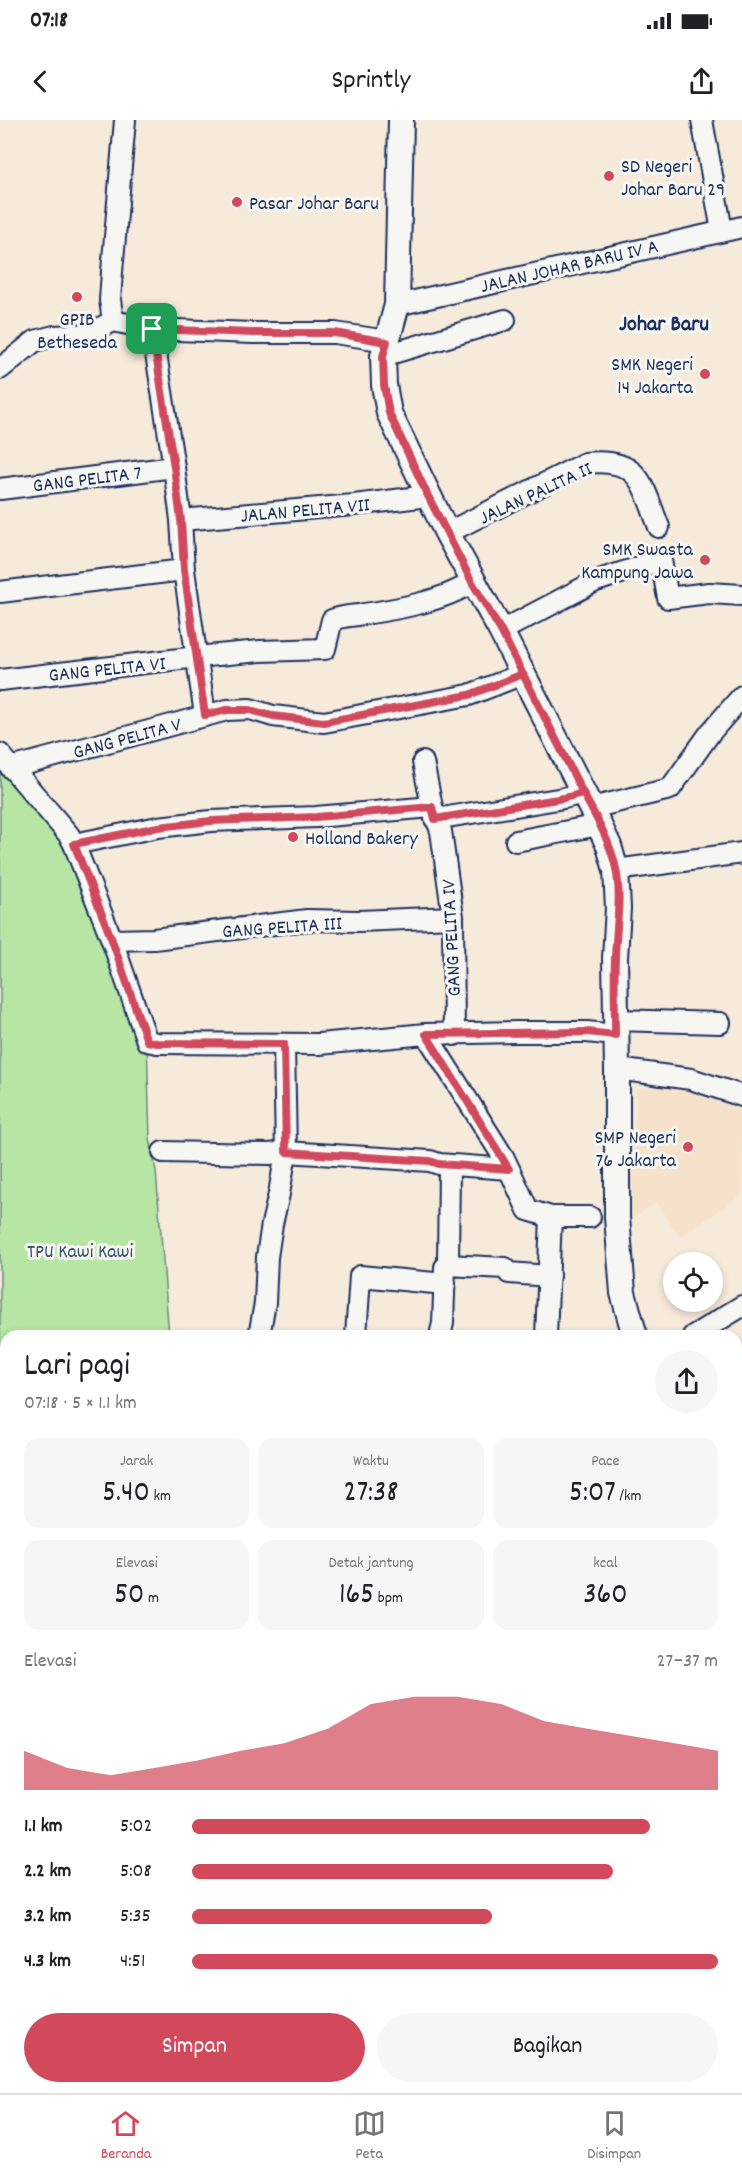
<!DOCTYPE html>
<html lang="id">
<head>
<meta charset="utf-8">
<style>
  body { margin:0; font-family:Dekko,sans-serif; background:#f6f6f6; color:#202124; height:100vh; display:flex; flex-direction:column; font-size:22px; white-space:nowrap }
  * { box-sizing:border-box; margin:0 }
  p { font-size:20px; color:#757577 }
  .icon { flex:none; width:33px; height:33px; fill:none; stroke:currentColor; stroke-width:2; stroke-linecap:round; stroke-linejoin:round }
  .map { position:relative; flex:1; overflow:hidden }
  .details { position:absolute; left:0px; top:1210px; width:742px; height:764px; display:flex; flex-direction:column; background:#fff; border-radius:18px 18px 0 0; box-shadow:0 3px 9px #0003 }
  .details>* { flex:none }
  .fabs { position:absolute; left:663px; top:1132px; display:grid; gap:12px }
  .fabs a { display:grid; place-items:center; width:60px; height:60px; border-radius:50%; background:#fff; box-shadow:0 3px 9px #0003; font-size:30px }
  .pin { position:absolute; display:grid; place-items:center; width:51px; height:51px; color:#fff; margin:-26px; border-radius:12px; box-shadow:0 3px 9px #0006 }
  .round { display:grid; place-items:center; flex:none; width:63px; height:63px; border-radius:32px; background:#f6f6f6 }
  .headline { display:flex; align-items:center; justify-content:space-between; height:102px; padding:0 24px }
  h1 { font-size:33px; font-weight:600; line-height:45px }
  .metrics { display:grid; grid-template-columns:repeat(3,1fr); gap:9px; height:102px; padding:6px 24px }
  .metrics div { display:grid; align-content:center; border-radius:15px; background:#f6f6f6; text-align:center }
  .metrics b { font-size:30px; font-weight:600 }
  .metrics small { font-size:16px; font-weight:400 }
  .metrics p { font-size:16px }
  .chart { height:168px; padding:12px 24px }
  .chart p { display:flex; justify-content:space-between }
  .chart svg { width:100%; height:108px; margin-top:6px; fill:#d1495b; opacity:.7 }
  .button { display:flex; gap:12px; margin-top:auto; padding:12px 24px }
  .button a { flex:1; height:69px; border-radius:36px; background:#d1495b; color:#fff; font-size:24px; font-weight:600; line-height:69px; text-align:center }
  .button a+a { background:#f6f6f6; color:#202124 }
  ul { padding:0 24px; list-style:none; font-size:20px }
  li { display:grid; grid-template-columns:96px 72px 1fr; align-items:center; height:45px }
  li i { height:15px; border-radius:8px; background:#d1495b }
  .status { display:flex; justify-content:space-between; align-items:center; height:42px; padding:0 30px; background:#fff; direction:ltr }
  .status svg { height:16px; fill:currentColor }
  header { display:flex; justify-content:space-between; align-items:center; height:78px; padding:0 24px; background:#fff; font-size:27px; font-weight:600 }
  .tabs { display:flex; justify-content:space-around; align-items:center; height:84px; border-top:2px solid #e0e0e0; background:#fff; font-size:16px; color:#757577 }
  .tabs a { display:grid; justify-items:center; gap:3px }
  .tabs .selected { color:#d1495b }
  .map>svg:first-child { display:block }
  .built { fill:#f6e2cb }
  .green { fill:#b6e5a4; stroke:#688a81; stroke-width:1.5 }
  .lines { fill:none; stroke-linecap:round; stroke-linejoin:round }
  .minor-casing { stroke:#1b2f5e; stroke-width:24 }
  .tertiary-casing { stroke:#1b2f5e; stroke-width:28 }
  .minor { stroke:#f6f6f2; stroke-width:20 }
  .tertiary { stroke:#f6f6f2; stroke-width:24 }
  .route-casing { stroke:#fff; stroke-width:12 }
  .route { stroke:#d1495b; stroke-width:8 }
  .poi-dot { fill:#d1495b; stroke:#f6f6f2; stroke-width:2 }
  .labels { text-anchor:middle; stroke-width:6; stroke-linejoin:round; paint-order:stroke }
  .poi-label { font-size:20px; fill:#1b2f5e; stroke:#f6f6f2; text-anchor:start }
  .street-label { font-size:20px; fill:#1b2f5e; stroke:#f6f6f2 }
  .park-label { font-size:20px; fill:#3a536c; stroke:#f6f6f2 }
  .quarter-label { font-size:22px; font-weight:bold; fill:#1b2f5e; stroke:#f6f6f2 }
</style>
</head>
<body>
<div class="status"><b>07:18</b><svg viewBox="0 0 49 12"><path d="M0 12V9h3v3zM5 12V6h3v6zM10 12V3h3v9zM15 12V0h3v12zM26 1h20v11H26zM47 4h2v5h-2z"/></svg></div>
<header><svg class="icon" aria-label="back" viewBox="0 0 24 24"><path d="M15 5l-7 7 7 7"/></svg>Sprintly<svg class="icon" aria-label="share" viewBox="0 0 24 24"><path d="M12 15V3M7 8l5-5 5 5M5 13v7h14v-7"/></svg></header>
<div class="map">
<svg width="742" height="1973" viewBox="0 0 742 1973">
  <rect width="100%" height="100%" fill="#f6eadb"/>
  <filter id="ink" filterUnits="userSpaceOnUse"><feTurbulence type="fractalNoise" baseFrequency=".0167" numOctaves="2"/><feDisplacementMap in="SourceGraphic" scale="12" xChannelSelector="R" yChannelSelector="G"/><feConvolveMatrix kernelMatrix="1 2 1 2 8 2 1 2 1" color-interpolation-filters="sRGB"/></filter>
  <g filter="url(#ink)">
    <g class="built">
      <path d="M695,962L742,979V1075L680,1117L656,1083L631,1099L636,969Z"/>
      <path d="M742,1236V1973H72V1968H736V1240Z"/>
    </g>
    <g class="green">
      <path d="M0,634L69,715L147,921L150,1019L156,1051L169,1216H6V1441L0,1442Z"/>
      <path d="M736,1379L742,1387V1752L736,1743Z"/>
    </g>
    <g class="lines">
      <g class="minor-casing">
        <g id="minor">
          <path d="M702,0L722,111"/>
          <path d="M397,185L742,107"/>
          <path d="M113,201L152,209L252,213H335L387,221"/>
          <path d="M113,201L110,180L112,152L125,0"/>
          <path d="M152,209L174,347L181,400L184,450L205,595"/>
          <path d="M383,236L505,200"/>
          <path d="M0,249L35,221L54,216L89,214L113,201"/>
          <path d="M0,369L174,347"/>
          <path d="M181,400L354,385L428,376"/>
          <path d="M447,413L585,343C641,337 642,364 659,407"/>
          <path d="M0,472L184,450"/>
          <path d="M501,511L596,461L661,440L668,478L709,473L742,475"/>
          <path d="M0,560L197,537L260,531L325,529L332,500C343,496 353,496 364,494C398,489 444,481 472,462"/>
          <path d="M0,634L69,715L74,724L112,820L147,921L157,923L319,924L426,914L517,912H587L615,915"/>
          <path d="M423,642L432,687"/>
          <path d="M11,648L227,590L250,589L273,596L324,602L469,575L523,554"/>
          <path d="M591,688L670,669L710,613L742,576"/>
          <path d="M435,699L564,678L583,673"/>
          <path d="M516,721L599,705"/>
          <path d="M74,724L158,707L211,701L316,697L432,687L441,711L453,797L454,915"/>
          <path d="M616,750L742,733"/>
          <path d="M112,820L154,819L307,800L359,801L453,797"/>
          <path d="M615,900L720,903"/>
          <path d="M426,914L504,1038L528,1090L551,1097H590"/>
          <path d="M617,949L691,959L742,976"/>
          <path d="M163,1032L269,1034L286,1032L430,1041L439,1044L509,1049"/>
          <path d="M448,1145L449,1045"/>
          <path d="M259,1216L265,1183L267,1137L272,1104L279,1074L286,1032L284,924"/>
          <path d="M356,1216L360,1156L445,1164"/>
          <path d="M440,1216L443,1203L445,1147L447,1145L505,1148L509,1153L549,1156"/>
          <path d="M546,1216L551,1097"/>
          <path d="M693,1216L742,1186"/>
          <path d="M0,1439H6"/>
          <path d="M0,1533H6"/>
          <path d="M0,1701L6,1702"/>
        </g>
      </g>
      <g class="tertiary-casing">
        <g id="tertiary">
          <path d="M401,0L397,185L383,236L384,265L389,293L447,413L501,511L591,688L609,726L616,750L618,788L615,838L617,949V1097L623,1173L635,1216"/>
          <path d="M736,1379L742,1387"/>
        </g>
      </g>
      <use href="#minor" class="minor"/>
      <use href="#tertiary" class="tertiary"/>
    </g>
  </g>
  <g class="lines" filter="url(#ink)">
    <g class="route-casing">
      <path id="route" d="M152,209L252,213H335L387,222L383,236L384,265L389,293L428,376L472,462L501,511L583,673L564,678L435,699L432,687L316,697L211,701L158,707L74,724L112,820L147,921L157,923L284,924L286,1032L430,1041L439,1044L509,1049L426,914L587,912L615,915C615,889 614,863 615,837C616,808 622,777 616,749C611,723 596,697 583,673L523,554L469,575L324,602L273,596L250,590H227L205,595L184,450L181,400L174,347L152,209"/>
    </g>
    <use href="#route" class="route"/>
  </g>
  <g class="poi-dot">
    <circle cx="609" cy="56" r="6"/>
    <circle cx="237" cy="82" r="6"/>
    <circle cx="77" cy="177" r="6"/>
    <circle cx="705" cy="254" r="6"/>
    <circle cx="705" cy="440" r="6"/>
    <circle cx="293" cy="717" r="6"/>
    <circle cx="688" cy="1027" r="6"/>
  </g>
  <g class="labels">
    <g class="poi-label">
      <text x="621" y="52">SD Negeri<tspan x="621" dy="23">Johar Baru 29</tspan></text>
      <text x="249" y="89">Pasar Johar Baru</text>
      <text x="77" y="205" text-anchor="middle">GPIB<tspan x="77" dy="23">Betheseda</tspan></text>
      <text x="693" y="250" text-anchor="end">SMK Negeri<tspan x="693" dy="23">14 Jakarta</tspan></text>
      <text x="693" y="435" text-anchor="end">SMK Swasta<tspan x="693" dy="23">Kampung Jawa</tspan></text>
      <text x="305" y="724">Holland Bakery</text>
      <text x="676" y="1023" text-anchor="end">SMP Negeri<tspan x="676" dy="23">76 Jakarta</tspan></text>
    </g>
    <g class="street-label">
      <text transform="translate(569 145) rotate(-13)" y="7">JALAN JOHAR BARU IV A</text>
      <text transform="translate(87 358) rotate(-7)" y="7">GANG PELITA 7</text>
      <text transform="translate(535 372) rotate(-25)" y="7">JALAN PALITA II</text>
      <text transform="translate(305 389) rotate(-5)" y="7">JALAN PELITA VII</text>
      <text transform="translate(107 548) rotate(-6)" y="7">GANG PELITA VI</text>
      <text transform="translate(127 617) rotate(-15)" y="7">GANG PELITA V</text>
      <text transform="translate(282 806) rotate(-4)" y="7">GANG PELITA III</text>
      <text transform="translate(450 818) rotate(-93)" y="7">GANG PELITA IV</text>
    </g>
    <g class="park-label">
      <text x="80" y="1137">TPU Kawi Kawi</text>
    </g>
    <g class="quarter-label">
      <text x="664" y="210">Johar Baru</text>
    </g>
  </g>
</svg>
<div class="fabs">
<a><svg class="icon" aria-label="locate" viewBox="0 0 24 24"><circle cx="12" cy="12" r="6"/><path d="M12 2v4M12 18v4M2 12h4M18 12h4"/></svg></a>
</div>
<div class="pin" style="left:152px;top:209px;background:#1e9e55"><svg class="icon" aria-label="arrive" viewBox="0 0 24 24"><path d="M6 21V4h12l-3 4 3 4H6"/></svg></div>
<section class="details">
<div class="headline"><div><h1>Lari pagi</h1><p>07:18 · 5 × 1.1 km</p></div><a class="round"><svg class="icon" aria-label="share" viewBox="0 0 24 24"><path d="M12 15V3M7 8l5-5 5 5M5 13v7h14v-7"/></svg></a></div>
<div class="metrics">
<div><p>Jarak</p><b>5.40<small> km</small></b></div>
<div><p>Waktu</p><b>27:38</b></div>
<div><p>Pace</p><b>5:07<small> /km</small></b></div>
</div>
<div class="metrics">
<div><p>Elevasi</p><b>50<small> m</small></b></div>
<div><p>Detak jantung</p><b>165<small> bpm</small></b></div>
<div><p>kcal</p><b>360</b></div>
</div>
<div class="chart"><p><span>Elevasi</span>27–37 m</p>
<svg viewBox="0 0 160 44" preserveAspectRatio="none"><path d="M0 44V28L10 35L20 38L30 35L40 32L50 28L60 25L70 19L80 9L90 6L100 6L110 9L120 16L130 19L140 22L150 25L160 28V44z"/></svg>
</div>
<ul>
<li><b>1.1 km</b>5:02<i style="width:87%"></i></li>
<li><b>2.2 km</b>5:08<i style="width:80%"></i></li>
<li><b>3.2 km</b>5:35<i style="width:57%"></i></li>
<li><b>4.3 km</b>4:51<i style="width:100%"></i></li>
</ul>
<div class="button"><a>Simpan</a><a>Bagikan</a></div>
</section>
</div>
<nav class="tabs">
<a class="selected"><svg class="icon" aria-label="home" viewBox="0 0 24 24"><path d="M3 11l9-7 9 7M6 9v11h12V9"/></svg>Beranda</a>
<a><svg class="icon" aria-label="map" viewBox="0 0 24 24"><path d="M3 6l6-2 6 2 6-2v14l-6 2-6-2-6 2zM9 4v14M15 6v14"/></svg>Peta</a>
<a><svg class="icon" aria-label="saved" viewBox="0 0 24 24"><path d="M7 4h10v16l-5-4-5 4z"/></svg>Disimpan</a>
</nav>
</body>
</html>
